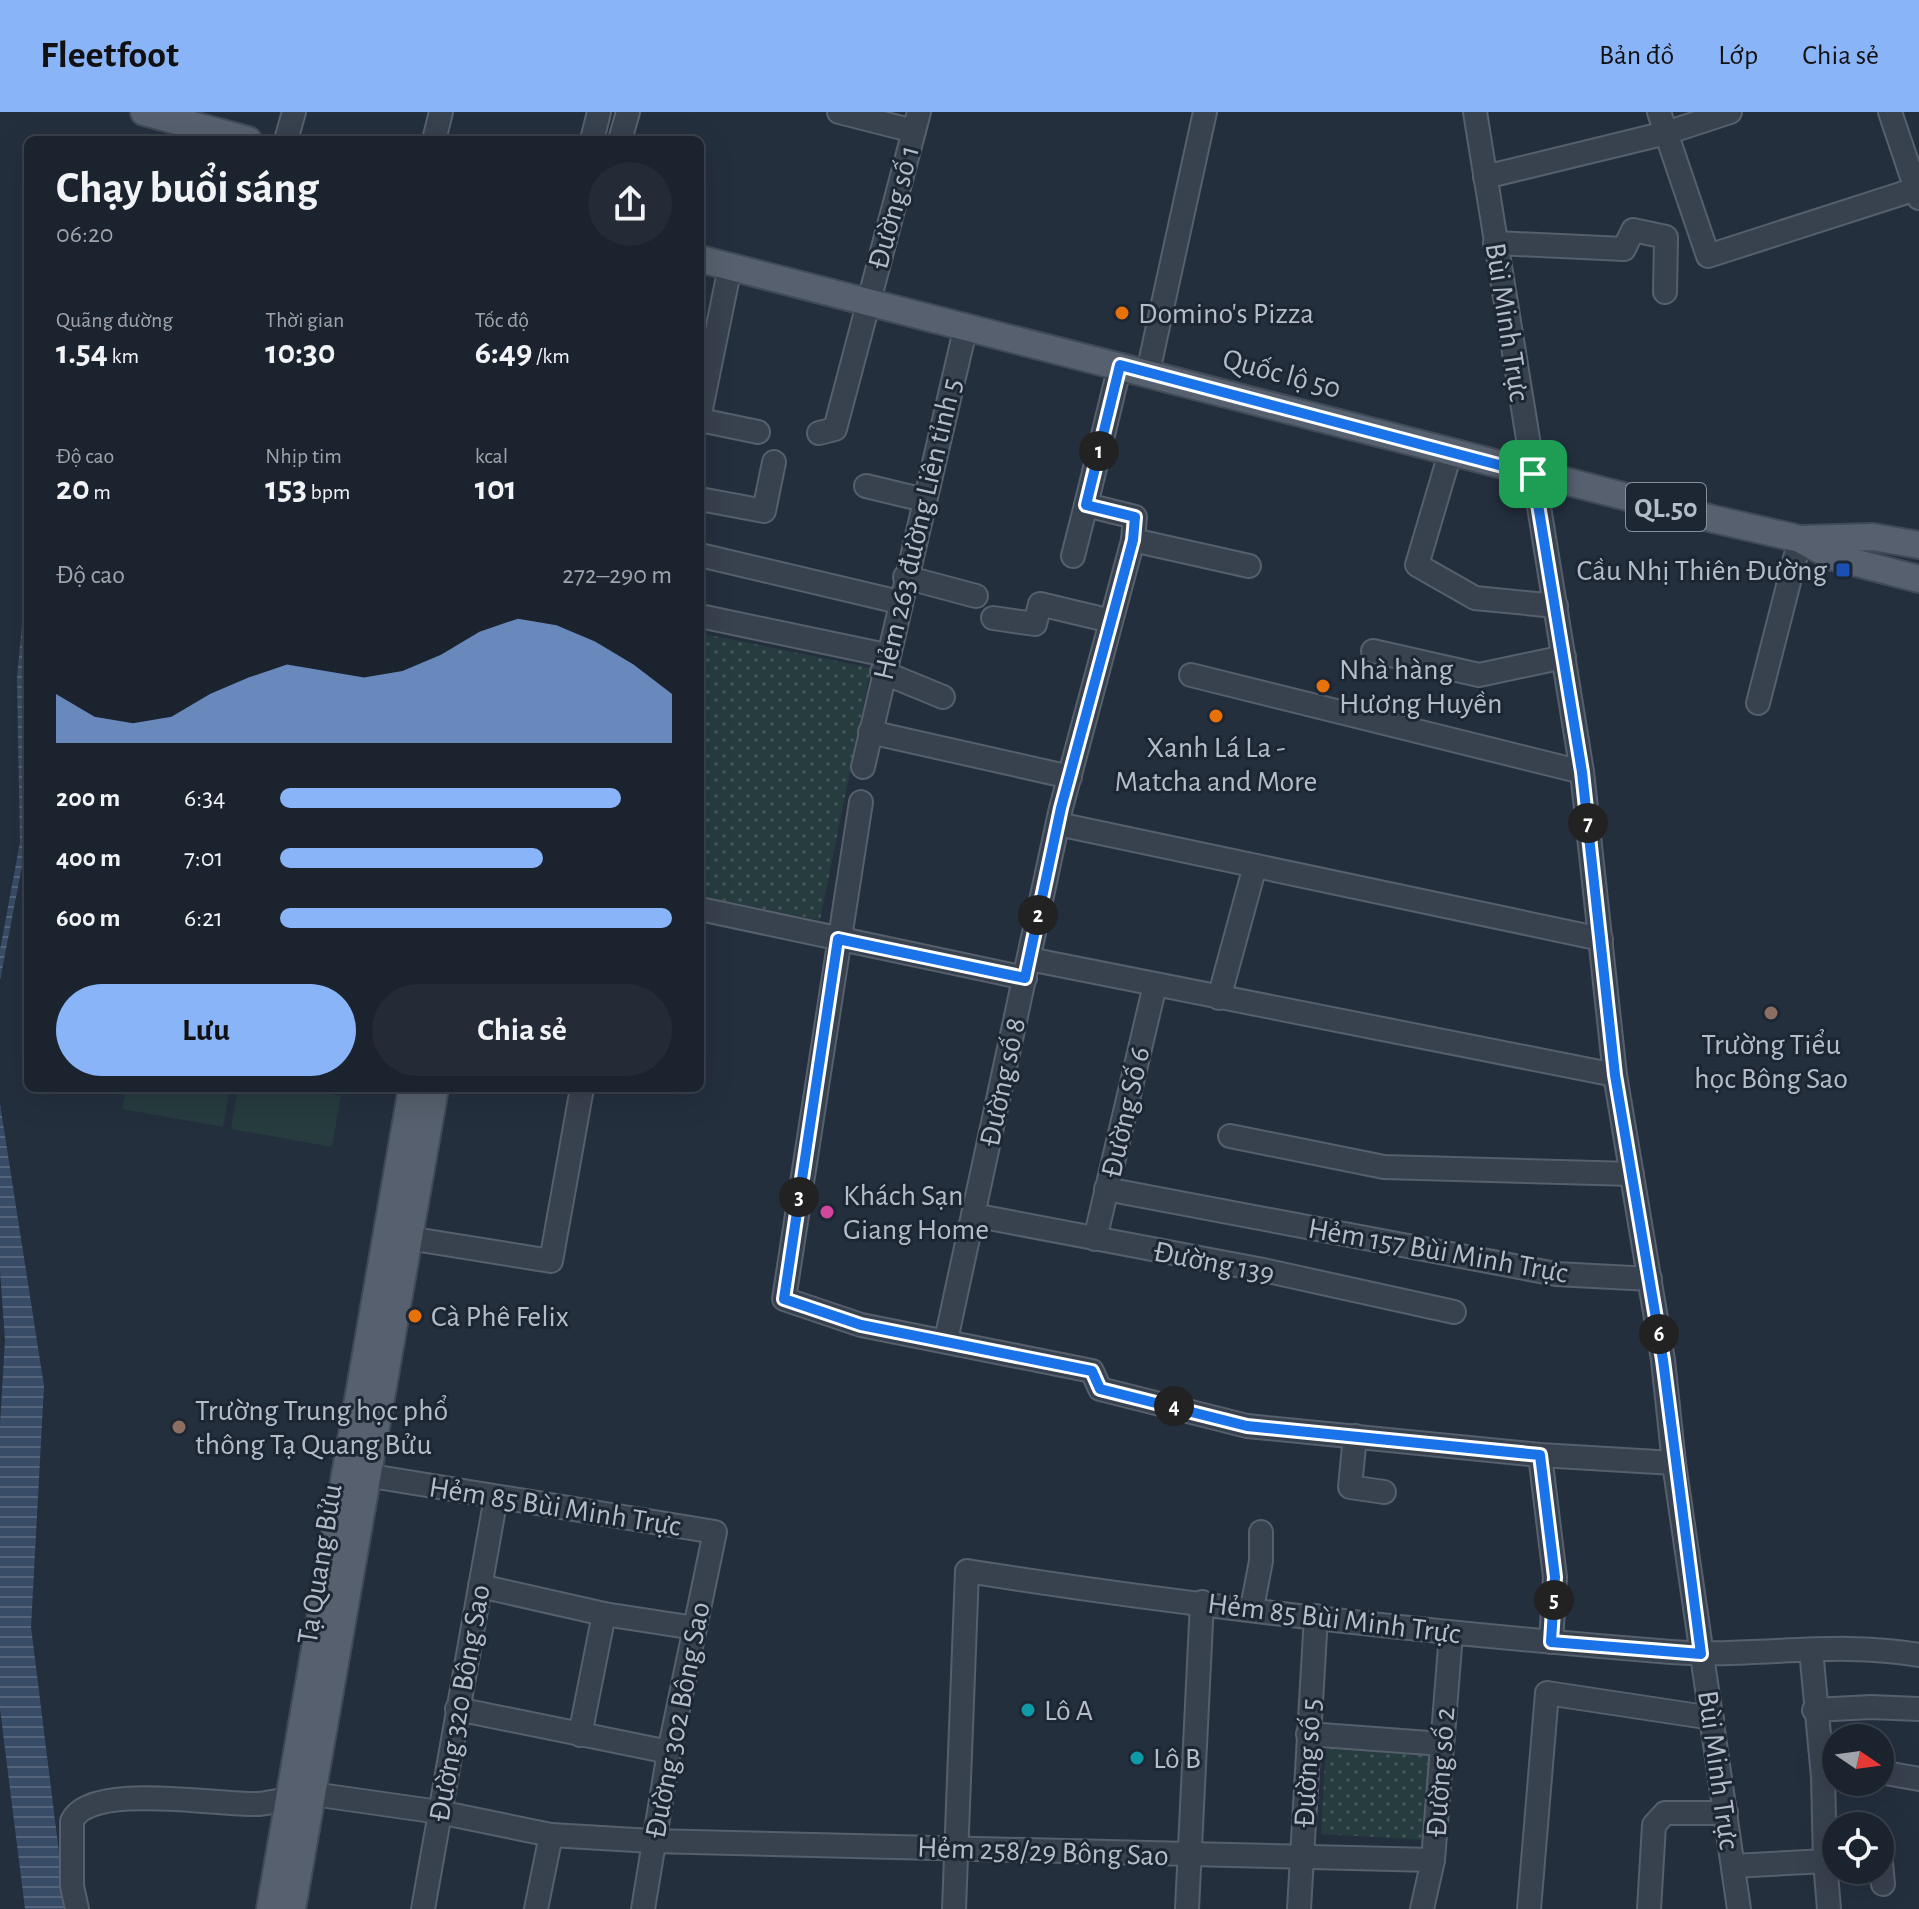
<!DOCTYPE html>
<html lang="vi">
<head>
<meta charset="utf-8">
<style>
  body { margin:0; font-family:"Alegreya Sans",sans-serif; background:#242b36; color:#f1f3f6; height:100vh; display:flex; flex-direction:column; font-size:30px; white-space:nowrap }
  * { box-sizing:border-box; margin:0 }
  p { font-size:26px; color:#a0a4aa }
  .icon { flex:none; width:44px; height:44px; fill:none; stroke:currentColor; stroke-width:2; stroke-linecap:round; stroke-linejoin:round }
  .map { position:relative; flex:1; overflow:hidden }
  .drawer { position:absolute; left:24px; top:24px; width:680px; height:956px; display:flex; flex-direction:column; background:#1b232e; border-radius:12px; box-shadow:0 8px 32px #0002,0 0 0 2px #39404a }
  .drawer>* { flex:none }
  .needle { width:52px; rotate:103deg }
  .tools { position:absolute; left:1822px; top:1612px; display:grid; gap:16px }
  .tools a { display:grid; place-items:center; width:72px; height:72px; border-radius:50%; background:#1b232e; box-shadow:0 8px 32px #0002,0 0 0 2px #39404a; font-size:40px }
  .pin { position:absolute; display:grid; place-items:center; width:68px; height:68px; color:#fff; margin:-34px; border-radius:16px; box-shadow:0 4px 12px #0006 }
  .km { position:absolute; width:40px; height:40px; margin:-20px; border-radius:50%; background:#222; color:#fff; font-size:22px; line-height:40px; text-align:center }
  .round { display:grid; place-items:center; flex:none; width:84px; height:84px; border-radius:42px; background:#242b36 }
  .head { display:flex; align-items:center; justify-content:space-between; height:136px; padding:0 32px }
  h1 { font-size:44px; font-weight:700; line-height:60px }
  .metrics { display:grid; grid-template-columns:repeat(3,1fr); gap:12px; height:136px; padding:8px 32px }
  .metrics div { display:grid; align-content:center }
  .metrics b { font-size:34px; font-weight:700 }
  .metrics small { font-size:22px; font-weight:400 }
  .metrics p { font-size:22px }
  .chart { height:224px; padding:16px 32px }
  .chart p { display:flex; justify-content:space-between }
  .chart svg { width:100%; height:144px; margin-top:8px; fill:#8ab4f8; opacity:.7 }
  .cta { display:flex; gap:16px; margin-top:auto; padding:16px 32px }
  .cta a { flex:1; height:92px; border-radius:48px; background:#8ab4f8; color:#111; font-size:32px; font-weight:700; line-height:92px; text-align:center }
  .cta a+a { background:#242b36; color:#f1f3f6 }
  ul { padding:0 32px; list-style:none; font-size:26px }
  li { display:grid; grid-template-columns:128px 96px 1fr; align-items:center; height:60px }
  li i { height:20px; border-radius:10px; background:#8ab4f8 }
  header { display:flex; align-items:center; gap:48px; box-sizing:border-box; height:112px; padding:0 40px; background:#8ab4f8; color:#111 }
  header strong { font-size:38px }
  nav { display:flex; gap:44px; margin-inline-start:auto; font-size:28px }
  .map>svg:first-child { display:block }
  .park { fill:url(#park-dots) }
  .garden { fill:#263c3f }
  .water { fill:url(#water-rules) }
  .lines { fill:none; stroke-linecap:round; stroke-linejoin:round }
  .minor-casing { stroke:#565f6c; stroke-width:26 }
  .major-casing { stroke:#414a57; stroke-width:30 }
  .minor { stroke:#38414e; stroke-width:22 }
  .major { stroke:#56606e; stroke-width:26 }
  .route-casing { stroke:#fff; stroke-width:16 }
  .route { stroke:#1a73e8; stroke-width:10 }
  .food-dot { fill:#e8710a; stroke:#1d2633; stroke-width:3 }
  .transit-dot { fill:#1a4fb4; stroke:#1d2633; stroke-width:3 }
  .education-dot { fill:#8d6e63; stroke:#1d2633; stroke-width:3 }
  .hotel-dot { fill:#d1479c; stroke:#1d2633; stroke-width:3 }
  .culture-dot { fill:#0f9aa8; stroke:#1d2633; stroke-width:3 }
  .labels { text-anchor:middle; stroke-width:6; stroke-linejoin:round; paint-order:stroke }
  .shield { fill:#1d2633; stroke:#878f9c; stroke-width:2 }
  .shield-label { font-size:28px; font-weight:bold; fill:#b4bcc9 }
  .street-label { font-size:30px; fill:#b4bcc9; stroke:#1d2633 }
  .poi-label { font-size:30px; fill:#b4bcc9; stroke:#1d2633; text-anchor:start }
</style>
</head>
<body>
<header>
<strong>Fleetfoot</strong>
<nav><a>Bản đồ</a><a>Lớp</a><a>Chia sẻ</a></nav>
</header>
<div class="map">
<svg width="1919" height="1797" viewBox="0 0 1919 1797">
  <defs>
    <pattern id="park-dots" width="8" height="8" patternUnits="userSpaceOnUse" patternTransform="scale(2)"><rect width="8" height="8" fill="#263c3f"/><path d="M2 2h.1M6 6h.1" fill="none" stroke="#435659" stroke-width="1.8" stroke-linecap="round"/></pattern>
    <pattern id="water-rules" width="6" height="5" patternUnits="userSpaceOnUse" patternTransform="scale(2)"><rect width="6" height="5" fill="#394c67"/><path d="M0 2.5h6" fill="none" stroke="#53647b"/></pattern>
  </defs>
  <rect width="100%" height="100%" fill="#242f3e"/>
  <g class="park">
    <path d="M700,521L871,556L820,808L700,784Z"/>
    <path d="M1326,1632L1433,1638L1428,1728L1321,1722Z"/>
  </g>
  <g class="garden">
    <path d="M126,976H230L223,1015L122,997Z"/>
    <path d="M238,976H294L341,984L332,1035L231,1017Z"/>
  </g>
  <g class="water">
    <path d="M28,448L27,729L0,868V838L20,730L17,566Z"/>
    <path d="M0,992L44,1274L31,1515L66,1797H25L0,1597V1313L5,1228L0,1159Z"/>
  </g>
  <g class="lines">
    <g class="minor-casing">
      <g id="minor">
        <path d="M839,0L914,19"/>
        <path d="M1475,0L1582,660L1615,963L1663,1248L1674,1351L1739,1797"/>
        <path d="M1659,0L1708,144L1916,77"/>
        <path d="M1890,0L1919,86"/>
        <path d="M286,28L294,0"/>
        <path d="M434,28L441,0"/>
        <path d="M592,28L599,0"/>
        <path d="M620,28L628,0"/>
        <path d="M1485,65L1666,21L1730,0"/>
        <path d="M1495,131L1624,137L1633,118L1666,125L1665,180"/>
        <path d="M1148,260L1205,0"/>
        <path d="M700,302L730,155"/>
        <path d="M700,308L758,320"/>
        <path d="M819,321L835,317L919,0"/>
        <path d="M1451,338L1417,453L1475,486L1556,494"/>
        <path d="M866,374L924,388"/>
        <path d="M700,387L764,399L774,350"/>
        <path d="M1133,428L1249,454"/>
        <path d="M700,443L899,490"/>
        <path d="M1073,444L1086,393"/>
        <path d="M905,465L976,484"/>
        <path d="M700,504L886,543"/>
        <path d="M993,506L1035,512L1040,492L1111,509"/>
        <path d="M1373,539L1479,563L1564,545"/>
        <path d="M882,560L943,585"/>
        <path d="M1191,563L1582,660"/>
        <path d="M1758,591L1800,427"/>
        <path d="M870,620L1070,665"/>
        <path d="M863,655L966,214"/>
        <path d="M861,690L784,1187L861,1213L1092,1259L1100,1277L1247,1314L1540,1343L1674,1351"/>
        <path d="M1058,712L1601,827"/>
        <path d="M700,797L1025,866"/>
        <path d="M1029,847L1615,963"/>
        <path d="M1219,886L1255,754"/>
        <path d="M1230,1024L1384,1055L1632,1062"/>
        <path d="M1106,1077L1556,1162L1650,1167"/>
        <path d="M973,1103L1263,1158L1454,1200"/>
        <path d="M408,1126L551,1149L582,976"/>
        <path d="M1095,1127L1155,873"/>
        <path d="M946,1228L1061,696L1133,428L1135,405L1086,393L1120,253"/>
        <path d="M1355,1324L1350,1375L1384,1380"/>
        <path d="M1540,1343L1555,1465L1551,1530"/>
        <path d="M353,1361L715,1420L669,1640L643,1797"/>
        <path d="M480,1474L604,1502L695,1516"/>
        <path d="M1252,1496L1261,1449V1420"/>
        <path d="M457,1597L669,1640"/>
        <path d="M1814,1598L1871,1595L1919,1597"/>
        <path d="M1308,1622L1442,1632"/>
        <path d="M580,1623L604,1502"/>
        <path d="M1880,1660L1919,1667"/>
        <path d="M313,1682L439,1700L551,1723L652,1729L1433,1748"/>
        <path d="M1880,1740L1883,1772"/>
        <path d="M1825,1749L1829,1797"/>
        <path d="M1733,1754L1825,1749L1823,1665L1811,1538"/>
        <path d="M77,1797L72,1774V1709C90,1669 221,1694 259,1692C269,1691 280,1688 290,1687"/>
        <path d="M423,1797L496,1385"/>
        <path d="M536,1797L551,1723"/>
        <path d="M954,1797L967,1459C1200,1496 1436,1521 1671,1540C1754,1546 1837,1528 1919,1543"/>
        <path d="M1187,1797L1202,1490"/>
        <path d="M1299,1797L1316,1504"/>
        <path d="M1422,1797L1433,1748L1451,1522"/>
        <path d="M1529,1797L1547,1581L1712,1606"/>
        <path d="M1649,1797L1654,1713L1665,1701H1726"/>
      </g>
    </g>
    <g class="major-casing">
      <g id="major">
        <path d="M144,0L248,28"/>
        <path d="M700,147L1713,407L1800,427L1873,425L1919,433"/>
        <path d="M1800,427L1833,445L1919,467"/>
        <path d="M270,1797L412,976"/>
        <path d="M292,1797L435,976"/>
      </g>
    </g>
    <use href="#minor" class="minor"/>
    <use href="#major" class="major"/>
  </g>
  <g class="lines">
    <g class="route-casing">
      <path id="route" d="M1120,253L1533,362L1582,660L1615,963L1663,1248L1701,1542L1551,1530L1555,1465L1540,1343L1247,1314L1100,1277L1092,1259L861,1213L784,1187L838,827L1025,866L1061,696L1133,428L1135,405L1086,393Z"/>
    </g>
    <use href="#route" class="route"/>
  </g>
  <g class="food-dot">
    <circle cx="1122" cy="201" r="8"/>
    <circle cx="1323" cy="574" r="8"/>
    <circle cx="1216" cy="604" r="8"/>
    <circle cx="415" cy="1204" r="8"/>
  </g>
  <rect class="transit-dot" x="1835" y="450" width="16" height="16" rx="4"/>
  <g class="education-dot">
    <circle cx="1771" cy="901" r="8"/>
    <circle cx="179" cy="1315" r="8"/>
  </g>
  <circle class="hotel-dot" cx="827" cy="1100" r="8"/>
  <g class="culture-dot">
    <circle cx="1028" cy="1598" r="8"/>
    <circle cx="1137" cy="1646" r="8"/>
  </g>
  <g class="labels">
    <rect class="shield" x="1626" y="371" width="80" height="48" rx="6"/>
    <g class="shield-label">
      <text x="1666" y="405">QL.50</text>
    </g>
    <g class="street-label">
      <text transform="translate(893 95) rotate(-75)" y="10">Đường số 1</text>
      <text transform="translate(1508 210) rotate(81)" y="10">Bùi Minh Trực</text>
      <text transform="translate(1282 261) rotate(15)" y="10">Quốc lộ 50</text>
      <text transform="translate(917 417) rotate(-77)" y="10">Hẻm 263 đường Liên tỉnh 5</text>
      <text transform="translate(1002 970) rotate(-78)" y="10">Đường số 8</text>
      <text transform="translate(1125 1000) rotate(-77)" y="10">Đường Số 6</text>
      <text transform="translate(1438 1138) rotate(10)" y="10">Hẻm 157 Bùi Minh Trực</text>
      <text transform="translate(1214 1150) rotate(11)" y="10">Đường 139</text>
      <text transform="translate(555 1394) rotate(9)" y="10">Hẻm 85 Bùi Minh Trực</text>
      <text transform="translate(319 1452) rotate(-81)" y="10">Tạ Quang Bửu</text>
      <text transform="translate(1334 1506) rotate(7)" y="10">Hẻm 85 Bùi Minh Trực</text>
      <text transform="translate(459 1591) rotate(-80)" y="10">Đường 320 Bông Sao</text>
      <text transform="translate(677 1608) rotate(-79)" y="10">Đường 302 Bông Sao</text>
      <text transform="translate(1307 1651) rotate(-87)" y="10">Đường số 5</text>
      <text transform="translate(1719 1658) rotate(82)" y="10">Bùi Minh Trực</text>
      <text transform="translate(1440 1660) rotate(-86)" y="10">Đường số 2</text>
      <text transform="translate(1043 1739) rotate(2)" y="10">Hẻm 258/29 Bông Sao</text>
    </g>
    <g class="poi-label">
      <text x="1138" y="211">Domino's Pizza</text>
      <text x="1827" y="468" text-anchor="end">Cầu Nhị Thiên Đường</text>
      <text x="1339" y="567">Nhà hàng<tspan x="1339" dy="34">Hương Huyền</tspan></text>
      <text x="1216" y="645" text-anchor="middle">Xanh Lá La -<tspan x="1216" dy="34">Matcha and More</tspan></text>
      <text x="1771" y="942" text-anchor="middle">Trường Tiểu<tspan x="1771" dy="34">học Bông Sao</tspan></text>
      <text x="843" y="1093">Khách Sạn<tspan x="843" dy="34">Giang Home</tspan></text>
      <text x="431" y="1214">Cà Phê Felix</text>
      <text x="195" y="1308">Trường Trung học phổ<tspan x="195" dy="34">thông Tạ Quang Bửu</tspan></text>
      <text x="1044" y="1608">Lô A</text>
      <text x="1153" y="1656">Lô B</text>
    </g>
  </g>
</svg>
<div class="tools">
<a><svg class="needle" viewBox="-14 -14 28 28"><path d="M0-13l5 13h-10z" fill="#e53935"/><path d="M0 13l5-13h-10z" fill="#a0a4aa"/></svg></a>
<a><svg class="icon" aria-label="locate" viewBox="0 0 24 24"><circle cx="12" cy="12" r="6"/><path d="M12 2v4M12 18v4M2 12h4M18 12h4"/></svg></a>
</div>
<div class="pin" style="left:1533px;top:362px;background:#1e9e55"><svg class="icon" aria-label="arrive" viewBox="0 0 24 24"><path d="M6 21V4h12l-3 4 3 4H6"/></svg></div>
<b class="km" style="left:1099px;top:339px">1</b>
<b class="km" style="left:1038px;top:803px">2</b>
<b class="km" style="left:799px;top:1085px">3</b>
<b class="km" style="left:1174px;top:1294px">4</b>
<b class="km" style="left:1554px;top:1488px">5</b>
<b class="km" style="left:1659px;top:1222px">6</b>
<b class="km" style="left:1588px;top:711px">7</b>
<section class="drawer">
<div class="head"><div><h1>Chạy buổi sáng</h1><p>06:20</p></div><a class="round"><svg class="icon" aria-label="share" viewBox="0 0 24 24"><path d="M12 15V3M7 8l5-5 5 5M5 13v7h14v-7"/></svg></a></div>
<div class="metrics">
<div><p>Quãng đường</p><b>1.54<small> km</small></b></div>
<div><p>Thời gian</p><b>10:30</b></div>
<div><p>Tốc độ</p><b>6:49<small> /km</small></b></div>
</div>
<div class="metrics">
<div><p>Độ cao</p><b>20<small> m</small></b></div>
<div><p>Nhịp tim</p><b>153<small> bpm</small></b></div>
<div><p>kcal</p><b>101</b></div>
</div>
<div class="chart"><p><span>Độ cao</span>272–290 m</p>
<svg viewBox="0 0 160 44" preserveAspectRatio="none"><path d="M0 44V29L10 36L20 38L30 36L40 29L50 24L60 20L70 22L80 24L90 22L100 17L110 10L120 6L130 8L140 13L150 20L160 29V44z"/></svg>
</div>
<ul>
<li><b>200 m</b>6:34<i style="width:87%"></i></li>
<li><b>400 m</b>7:01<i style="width:67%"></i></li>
<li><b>600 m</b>6:21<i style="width:100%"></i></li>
</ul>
<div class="cta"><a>Lưu</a><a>Chia sẻ</a></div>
</section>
</div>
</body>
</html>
